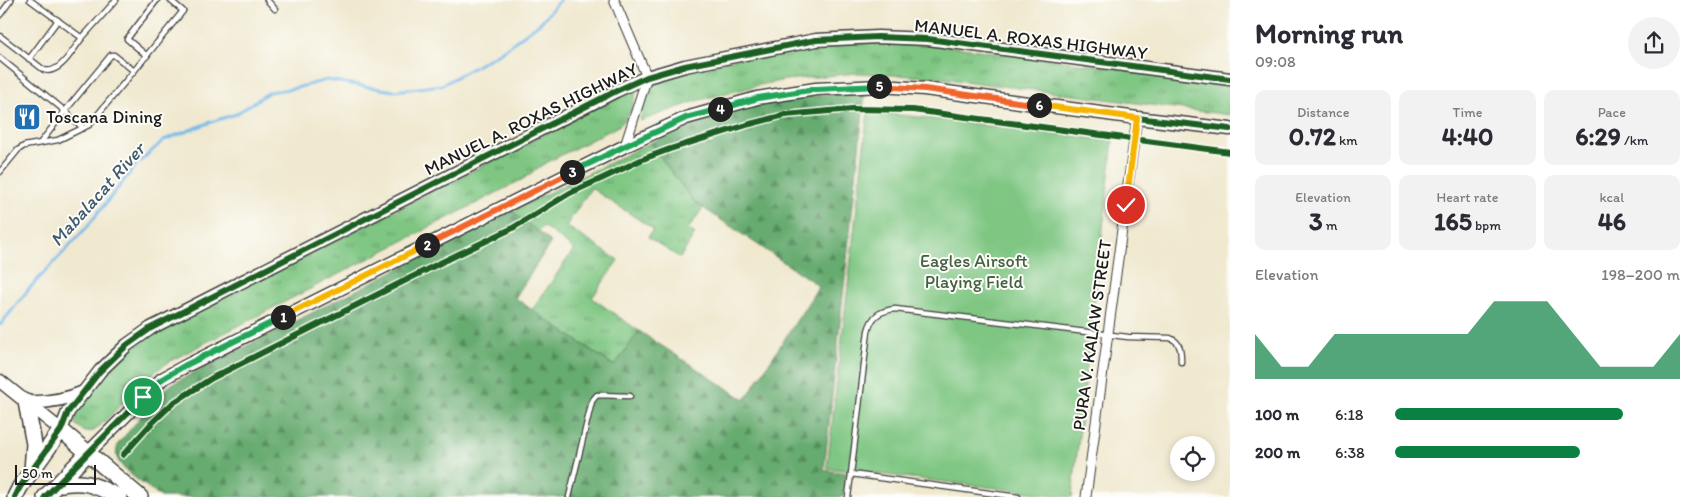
<!DOCTYPE html>
<html lang="en">
<head>
<meta charset="utf-8">
<style>
  body { margin:0; font-family:Itim,sans-serif; background:#f2f2f3; color:#2b2b33; height:100vh; display:flex; flex-direction:column; font-size:19px; white-space:nowrap }
  * { box-sizing:border-box; margin:0 }
  p { font-size:16px; color:#7c7c81 }
  .icon { flex:none; width:28px; height:28px; fill:none; stroke:currentColor; stroke-width:2; stroke-linecap:round; stroke-linejoin:round }
  .map { position:relative; flex:1; overflow:hidden }
  .panel { display:flex; flex-direction:column; background:#fff; width:475px }
  .panel>* { flex:none }
  .fabs { position:absolute; left:1170px; top:436px; display:grid; gap:10px }
  .fabs a { display:grid; place-items:center; width:45px; height:45px; border-radius:50%; background:#fff; box-shadow:0 2px 8px #0003; font-size:25px }
  .scale { position:absolute; left:15px; bottom:12px; width:81px; box-sizing:border-box; padding-left:5px; border:2px solid #1c1c1c; border-top:0; font-size:14px; line-height:18px; white-space:nowrap; color:#1c1c1c; -webkit-text-stroke:4px #fdfcf7; paint-order:stroke }
  .pin { position:absolute; display:grid; place-items:center; width:42px; height:42px; color:#fff; margin:-21px; border:2px solid #fff; border-radius:50%; box-shadow:0 1px 5px #0007 }
  .km { position:absolute; width:25px; height:25px; margin:-12px; border-radius:50%; background:#222; color:#fff; font-size:14px; line-height:25px; text-align:center }
  .round { display:grid; place-items:center; flex:none; width:52px; height:52px; border-radius:26px; background:#f2f2f3 }
  .headline { display:flex; align-items:center; justify-content:space-between; height:85px; padding:0 25px }
  h1 { font-size:28px; font-weight:800; line-height:38px }
  .figures { display:grid; grid-template-columns:repeat(3,1fr); gap:8px; height:85px; padding:5px 25px }
  .figures div { display:grid; align-content:center; border-radius:10px; background:#f2f2f3; text-align:center }
  .figures b { font-size:25px; font-weight:800 }
  .figures small { font-size:14px; font-weight:400 }
  .figures p { font-size:14px }
  .chart { height:140px; padding:10px 25px }
  .chart p { display:flex; justify-content:space-between }
  .chart svg { width:100%; height:90px; margin-top:5px; fill:#0b8043; opacity:.7 }
  ul { padding:0 25px; list-style:none; font-size:16px }
  li { display:grid; grid-template-columns:80px 60px 1fr; align-items:center; height:38px }
  li i { height:12px; border-radius:6px; background:#0b8043 }
  main { display:flex; flex:1; min-height:0 }
  .map>svg:first-child { display:block }
  .grass { fill:url(#grass-tufts); stroke:#4d714f }
  .forest { fill:url(#forest-firs); stroke:#416446 }
  .green { fill:#7ec682; stroke:#4d714f }
  .lines { fill:none; stroke-linecap:round; stroke-linejoin:round }
  .stream { stroke:#74b8ea; stroke-width:3 }
  .lane-casing { stroke:#3c3b37; stroke-width:7 }
  .street-casing { stroke:#3c3b37; stroke-width:11 }
  .secondary-casing { stroke:#3c3b37; stroke-width:15 }
  .primary-casing { stroke:#3c3b37; stroke-width:18 }
  .lane { stroke:#fff; stroke-width:4.5 }
  .street { stroke:#fff; stroke-width:9 }
  .secondary { stroke:#fff; stroke-width:12 }
  .primary { stroke:#fff; stroke-width:15 }
  .cycleway-casing { stroke:#fdfcf7; stroke-width:9 }
  .cycleway { stroke:#1b5e20; stroke-width:6 }
  .split-1-casing { stroke:#fff; stroke-width:10 }
  .split-2-casing { stroke:#fff; stroke-width:10 }
  .split-3-casing { stroke:#fff; stroke-width:10 }
  .split-4-casing { stroke:#fff; stroke-width:10 }
  .split-5-casing { stroke:#fff; stroke-width:10 }
  .split-6-casing { stroke:#fff; stroke-width:10 }
  .split-7-casing { stroke:#fff; stroke-width:10 }
  .split-1 { stroke:#22a559; stroke-width:6 }
  .split-2 { stroke:#f5b400; stroke-width:6 }
  .split-3 { stroke:#f0652b; stroke-width:6 }
  .split-4 { stroke:#22a559; stroke-width:6 }
  .split-5 { stroke:#22a559; stroke-width:6 }
  .split-6 { stroke:#f0652b; stroke-width:6 }
  .split-7 { stroke:#f5b400; stroke-width:6 }
  .labels { text-anchor:middle; stroke-width:4; stroke-linejoin:round; paint-order:stroke }
  .street-label { font-size:18px; fill:#1c1c1c; stroke:#fdfcf7 }
  .poi-label { font-size:18px; fill:#1c1c1c; stroke:#fdfcf7; text-anchor:start }
  .park-label { font-size:18px; fill:#436045; stroke:#fdfcf7 }
  .water-label { font-size:19px; font-style:italic; fill:#3f5a6e; stroke:#fdfcf7 }
</style>
</head>
<body>
<main>
<div class="map">
<svg width="1230" height="497" viewBox="0 0 1230 497">
  <defs>
    <pattern id="grass-tufts" width="24" height="20" patternUnits="userSpaceOnUse" patternTransform="scale(1.25)"><rect width="24" height="20" fill="#7ec682"/><path d="M3 7l-1-3M5 7V3M7 7l1-3M15 17l-1-3M17 17v-4M19 17l1-3" fill="none" stroke="#66a06a"/></pattern>
    <pattern id="forest-firs" width="22" height="20" patternUnits="userSpaceOnUse" patternTransform="scale(1.25)"><rect width="22" height="20" fill="#66ab70"/><path d="M5 1l3.5 6h-7zM16 11l3.5 6h-7z" fill="#538a5b"/></pattern>
  </defs>
  <rect width="100%" height="100%" fill="#fdfcf7"/>
  <filter id="ink" filterUnits="userSpaceOnUse"><feTurbulence type="fractalNoise" baseFrequency=".02" numOctaves="2"/><feDisplacementMap in="SourceGraphic" scale="10" xChannelSelector="R" yChannelSelector="G"/><feConvolveMatrix kernelMatrix="1 2 1 2 8 2 1 2 1" color-interpolation-filters="sRGB"/></filter>
  <filter id="wash" filterUnits="userSpaceOnUse"><feTurbulence type="fractalNoise" baseFrequency=".0096" numOctaves="4" result="noise"/><feDisplacementMap in="SourceGraphic" scale="20" xChannelSelector="R" yChannelSelector="G"/><feGaussianBlur stdDeviation="1.12" result="paint"/><feColorMatrix in="noise" values="0 0 0 0 0 0 0 0 0 0 0 0 0 0 0 0 0 1.4 0 .05"/><feComposite in="paint" operator="in"/></filter>
  <g filter="url(#wash)">
    <rect width="100%" height="100%" fill="#f0e9d0"/>
    <g class="grass">
      <path d="M849,42L939,45L1230,83V115L932,77L857,73L785,80L760,85L696,101L640,121L646,90C654,80 668,77 680,74C735,55 792,49 849,42Z"/>
      <path d="M637,88C634,102 631,115 620,125L542,165L523,179L498,192L172,360C140,379 122,407 94,431L85,432L75,424L76,415L118,360L145,338L617,97Z"/>
      <path d="M650,143L693,201L703,208L688,229L695,234L680,258L648,237L653,229L591,188L566,226L618,260L592,298L639,331L615,366L532,310L574,249L543,226L537,233L512,211Z"/>
    </g>
    <path class="forest" d="M832,94H865L824,470L846,473L843,497H161C150,488 123,472 118,460C115,454 117,450 118,444L161,393L172,384L512,211L551,242L515,298L614,366L639,331L745,400L819,286L693,201L650,143C674,132 697,121 722,114C757,104 795,98 832,94Z"/>
    <path class="green" d="M868,111L1113,141L1072,497L827,468Z"/>
    <g class="lines">
      <path class="stream" d="M0,325L29,289L87,227L136,165L164,140L211,122L236,114L269,92L296,88L327,80L394,91L442,85L501,52L541,22L560,0"/>
    </g>
  </g>
  <g filter="url(#ink)">
    <g class="lines">
      <g class="lane-casing">
        <g id="lane">
          <path d="M30,0L82,38L116,0"/>
          <path d="M267,0L275,9"/>
          <path d="M0,15L11,0"/>
          <path d="M0,36L44,70C60,75 73,49 82,38"/>
          <path d="M147,56L127,39L157,0"/>
          <path d="M0,58L65,111L111,55H114L134,71L183,11L170,0"/>
          <path d="M29,59L58,20"/>
          <path d="M41,142L65,111L83,128"/>
          <path d="M0,172L18,150L24,146L58,140L89,125L134,71"/>
          <path d="M851,474L868,331C872,316 879,311 895,309L1128,337L1170,338C1181,342 1181,351 1181,362"/>
          <path d="M569,497L592,401L597,395L630,396"/>
          <path d="M848,497L851,474L1018,497"/>
        </g>
      </g>
      <g class="street-casing">
        <g id="street">
          <path d="M614,0L647,77L625,146"/>
          <path d="M1086,497L1137,118"/>
        </g>
      </g>
      <g class="secondary-casing">
        <g id="secondary">
          <path d="M0,381L61,430L68,412L100,371L127,345L151,328L616,91L647,77L685,66L816,40L878,37L928,39L1230,79"/>
          <path d="M26,402C47,403 65,400 84,392"/>
          <path d="M88,453L162,379L184,367L625,146L686,118L757,98L816,89L881,86L925,89L1137,118L1230,129"/>
        </g>
      </g>
      <g class="primary-casing">
        <g id="primary">
          <path d="M26,402L34,444L32,470"/>
          <path d="M57,485C84,479 95,485 119,497"/>
          <path d="M15,497L20,487L61,430L140,497"/>
          <path d="M45,497L88,453"/>
        </g>
      </g>
      <use href="#lane" class="lane"/>
      <use href="#street" class="street"/>
      <use href="#secondary" class="secondary"/>
      <use href="#primary" class="primary"/>
      <g class="cycleway-casing">
        <g id="cycleway">
          <path d="M123,455L150,425L173,403L212,378L438,264L511,229L570,193L603,178L643,159L670,149L750,124L785,115L807,113L852,109L913,110L1230,152"/>
          <path d="M15,497L20,487L61,430L68,412L100,371L127,345L151,328L616,91L647,77L685,66L816,40L878,37L928,39L1230,79"/>
          <path d="M45,497L143,397L162,379L184,367L625,146L686,118L757,98L816,89L881,86L925,89L1137,118L1230,129"/>
        </g>
      </g>
      <use href="#cycleway" class="cycleway"/>
    </g>
  </g>
  <g class="lines" filter="url(#ink)">
    <g class="split-1-casing">
      <path id="split-1" d="M143,397L162,379L184,366L283,317"/>
    </g>
    <g class="split-2-casing">
      <path id="split-2" d="M283,317L427,245"/>
    </g>
    <g class="split-3-casing">
      <path id="split-3" d="M427,245L572,172"/>
    </g>
    <g class="split-4-casing">
      <path id="split-4" d="M572,172L625,146L686,118L720,109"/>
    </g>
    <g class="split-5-casing">
      <path id="split-5" d="M720,109L758,98L816,89L879,86"/>
    </g>
    <g class="split-6-casing">
      <path id="split-6" d="M879,86L925,89L1039,105"/>
    </g>
    <g class="split-7-casing">
      <path id="split-7" d="M1039,105L1137,118L1126,205"/>
    </g>
    <use href="#split-1" class="split-1"/>
    <use href="#split-2" class="split-2"/>
    <use href="#split-3" class="split-3"/>
    <use href="#split-4" class="split-4"/>
    <use href="#split-5" class="split-5"/>
    <use href="#split-6" class="split-6"/>
    <use href="#split-7" class="split-7"/>
  </g>
  <defs>
    <g id="restaurant-square" transform="scale(1.4375)"><rect x="-9" y="-9" width="18" height="18" rx="4" fill="#1f6fb2" stroke="#fdfcf7"/><path d="M-5-6h1v4h1v-4h1v4h1v-4h1v5L-1.5 .5V6h-2V.5L-5-1ZM5-6V6H3V1.5H1.5Q1.5-4 5-6Z" fill="#fff"/></g>
  </defs>
  <g fill-rule="evenodd">
    <use href="#restaurant-square" x="27" y="117"/>
  </g>
  <g class="labels">
    <g class="street-label">
      <text transform="translate(1031 39) rotate(7)" y="6">MANUEL A. ROXAS HIGHWAY</text>
      <text transform="translate(531 119) rotate(-26)" y="6">MANUEL A. ROXAS HIGHWAY</text>
      <text transform="translate(1092 335) rotate(-82)" y="6">PURA V. KALAW STREET</text>
    </g>
    <g class="poi-label">
      <text x="46" y="123">Toscana Dining</text>
    </g>
    <g class="park-label">
      <text x="974" y="267">Eagles Airsoft<tspan x="974" dy="21">Playing Field</tspan></text>
    </g>
    <g class="water-label">
      <text transform="translate(97 194) rotate(-48)" y="7">Mabalacat River</text>
    </g>
  </g>
</svg>
<div class="fabs">
<a><svg class="icon" aria-label="locate" viewBox="0 0 24 24"><circle cx="12" cy="12" r="6"/><path d="M12 2v4M12 18v4M2 12h4M18 12h4"/></svg></a>
</div>
<div class="scale">50 m</div>
<div class="pin" style="left:143px;top:397px;background:#1e9e55"><svg class="icon" aria-label="arrive" viewBox="0 0 24 24"><path d="M6 21V4h12l-3 4 3 4H6"/></svg></div>
<div class="pin" style="left:1126px;top:205px;background:#d93025"><svg class="icon" aria-label="check" viewBox="0 0 24 24"><path d="M5 12l5 5 9-10"/></svg></div>
<b class="km" style="left:283px;top:317px">1</b>
<b class="km" style="left:427px;top:245px">2</b>
<b class="km" style="left:572px;top:172px">3</b>
<b class="km" style="left:720px;top:109px">4</b>
<b class="km" style="left:879px;top:86px">5</b>
<b class="km" style="left:1039px;top:105px">6</b>
</div>
<section class="panel">
<div class="headline"><div><h1>Morning run</h1><p>09:08</p></div><a class="round"><svg class="icon" aria-label="share" viewBox="0 0 24 24"><path d="M12 15V3M7 8l5-5 5 5M5 13v7h14v-7"/></svg></a></div>
<div class="figures">
<div><p>Distance</p><b>0.72<small> km</small></b></div>
<div><p>Time</p><b>4:40</b></div>
<div><p>Pace</p><b>6:29<small> /km</small></b></div>
</div>
<div class="figures">
<div><p>Elevation</p><b>3<small> m</small></b></div>
<div><p>Heart rate</p><b>165<small> bpm</small></b></div>
<div><p>kcal</p><b>46</b></div>
</div>
<div class="chart"><p><span>Elevation</span>198–200 m</p>
<svg viewBox="0 0 160 44" preserveAspectRatio="none"><path d="M0 44V22L10 38L20 38L30 22L40 22L50 22L60 22L70 22L80 22L90 6L100 6L110 6L120 22L130 38L140 38L150 38L160 22V44z"/></svg>
</div>
<ul>
<li><b>100 m</b>6:18<i style="width:80%"></i></li>
<li><b>200 m</b>6:38<i style="width:65%"></i></li>
</ul>
</section>
</main>
</body>
</html>
